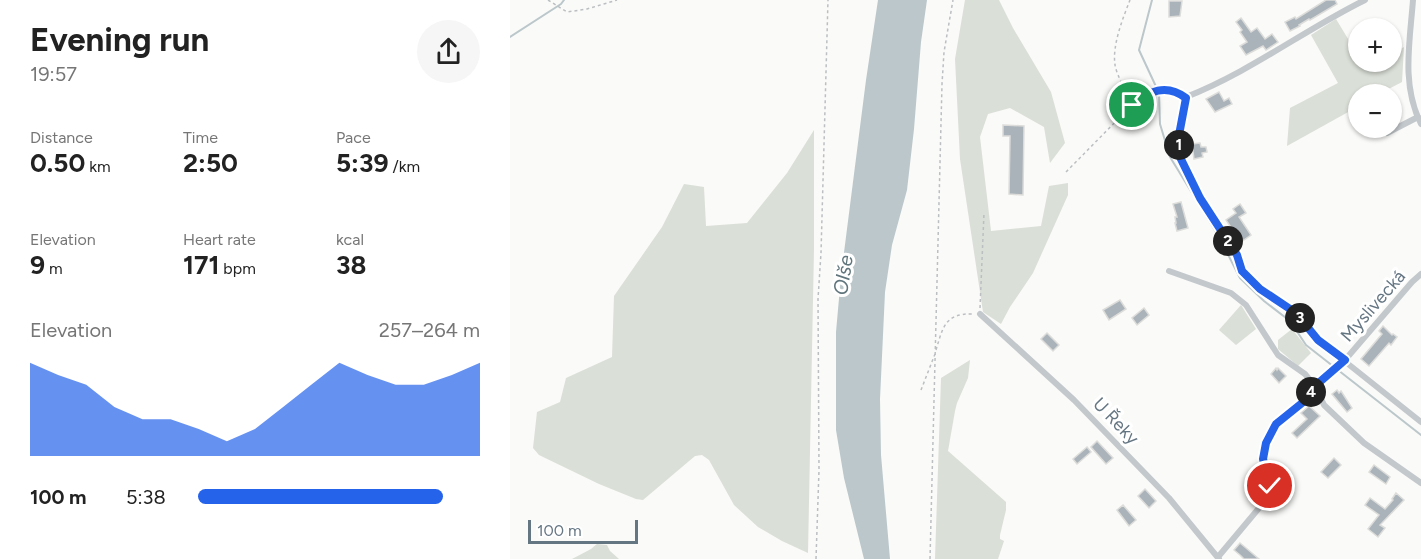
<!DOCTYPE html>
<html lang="en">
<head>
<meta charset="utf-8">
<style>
  body { margin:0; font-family:Figtree,sans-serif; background:#f6f6f6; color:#222; height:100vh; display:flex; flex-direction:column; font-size:22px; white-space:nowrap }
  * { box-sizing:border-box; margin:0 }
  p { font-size:20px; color:#767676 }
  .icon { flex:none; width:33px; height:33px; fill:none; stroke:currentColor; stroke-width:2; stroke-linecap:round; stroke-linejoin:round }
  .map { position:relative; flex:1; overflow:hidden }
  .details { display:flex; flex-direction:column; background:#fff; width:510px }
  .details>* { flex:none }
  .controls { position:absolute; left:838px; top:18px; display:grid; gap:12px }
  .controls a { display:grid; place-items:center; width:54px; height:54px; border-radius:50%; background:#fff; box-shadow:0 2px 4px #0004; font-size:30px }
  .scale { position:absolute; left:18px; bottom:15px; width:110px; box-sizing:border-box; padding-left:6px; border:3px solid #657683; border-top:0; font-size:16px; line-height:21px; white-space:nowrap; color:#657683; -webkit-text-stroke:4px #fff; paint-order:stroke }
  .pin { position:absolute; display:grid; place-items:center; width:51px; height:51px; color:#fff; margin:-26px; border:3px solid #fff; border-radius:50%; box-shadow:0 2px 6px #0007 }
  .km { position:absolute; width:30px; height:30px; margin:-15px; border-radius:50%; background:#222; color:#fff; font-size:16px; line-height:30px; text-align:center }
  .round { display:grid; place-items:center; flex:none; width:63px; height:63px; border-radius:32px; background:#f6f6f6 }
  .summary { display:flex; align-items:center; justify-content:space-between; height:102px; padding:0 30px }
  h1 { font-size:33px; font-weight:700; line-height:45px }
  .figures { display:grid; grid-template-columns:repeat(3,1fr); gap:9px; height:102px; padding:6px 30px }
  .figures div { display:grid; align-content:center }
  .figures b { font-size:26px; font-weight:700 }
  .figures small { font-size:16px; font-weight:400 }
  .figures p { font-size:16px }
  .chart { height:168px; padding:12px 30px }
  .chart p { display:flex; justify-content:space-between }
  .chart svg { width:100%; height:108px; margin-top:6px; fill:#2563eb; opacity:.7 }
  ul { padding:0 30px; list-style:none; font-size:20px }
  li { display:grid; grid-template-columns:96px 72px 1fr; align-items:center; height:45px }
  li i { height:15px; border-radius:8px; background:#2563eb }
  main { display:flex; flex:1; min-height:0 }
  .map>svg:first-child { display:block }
  .green { fill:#dadfd7 }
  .water { fill:#bbc7cb }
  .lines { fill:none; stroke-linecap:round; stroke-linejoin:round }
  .stream { stroke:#bbc7cb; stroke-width:2 }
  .building { fill:#aab3b9; stroke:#dcdcda; stroke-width:1.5 }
  .path { stroke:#bbbfc2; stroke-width:1.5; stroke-dasharray:3 3; stroke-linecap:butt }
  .minor { stroke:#c3c8cc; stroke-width:6 }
  .route-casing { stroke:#fff; stroke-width:12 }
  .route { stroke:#2563eb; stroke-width:8 }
  .labels { text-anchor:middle; stroke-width:6; stroke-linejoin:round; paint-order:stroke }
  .street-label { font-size:18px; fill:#657683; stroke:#fff }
  .water-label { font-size:20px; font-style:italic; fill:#60757c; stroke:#fff }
</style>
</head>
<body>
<main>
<section class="details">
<div class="summary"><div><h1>Evening run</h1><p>19:57</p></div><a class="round"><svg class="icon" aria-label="share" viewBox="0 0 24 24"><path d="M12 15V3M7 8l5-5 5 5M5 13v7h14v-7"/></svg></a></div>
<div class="figures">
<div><p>Distance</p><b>0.50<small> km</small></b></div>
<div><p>Time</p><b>2:50</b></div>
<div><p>Pace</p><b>5:39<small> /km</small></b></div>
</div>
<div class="figures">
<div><p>Elevation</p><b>9<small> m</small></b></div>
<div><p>Heart rate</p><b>171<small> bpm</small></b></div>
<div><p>kcal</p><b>38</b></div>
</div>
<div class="chart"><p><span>Elevation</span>257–264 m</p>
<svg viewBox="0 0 160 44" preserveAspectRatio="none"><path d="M0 44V6L10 11L20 15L30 24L40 29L50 29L60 33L70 38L80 33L90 24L100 15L110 6L120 11L130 15L140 15L150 11L160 6V44z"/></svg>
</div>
<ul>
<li><b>100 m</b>5:38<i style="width:87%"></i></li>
</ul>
</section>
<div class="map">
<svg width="911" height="559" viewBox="0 0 911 559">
  <rect width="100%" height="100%" fill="#fafaf8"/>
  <g class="green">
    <path d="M455,0H489L503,28L541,92L555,143L540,163L534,127L500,108L478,114L470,137L481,231L531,226L539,186L558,183V195L523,273L500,307L491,324L473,312L450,159L445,59Z"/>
    <path d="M826,19L849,57V62H852L856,68L867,62H882V54L894,47L892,82L869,94H849V106L777,146L780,108L828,83L801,35Z"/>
    <path d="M304,130V249L298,553L272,541L248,527L224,505L199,460L192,455L185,456L133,500L126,499L89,484L29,455L23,448L27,412L50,402L56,378L102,357L104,296L152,227L174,184L194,187L196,226L237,223L277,173Z"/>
    <path d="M731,305L746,329L726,345L709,330Z"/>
    <path d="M782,329L801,353L788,366L768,349V340Z"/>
    <path d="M460,360L458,378L447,403L445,411L438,451L496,502V510L490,535V539L494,541L488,559H425L431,378Z"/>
    <path d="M87,544L97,545L100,551L109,559H62L81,549Z"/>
  </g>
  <path class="water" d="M368,0H417L411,42L404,129L397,190L382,245L375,292L370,399L371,455L380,559H354L334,478L326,430V332L331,276L356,80Z"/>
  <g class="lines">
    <g class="stream">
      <path d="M642,0L629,50L649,93L650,124L660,157L709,237L730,278L754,301L780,321L796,345L911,435"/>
      <path d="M0,37L51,4L54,0"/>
    </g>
  </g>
  <g class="building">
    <path d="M816,0H825L827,4L800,20L799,19L789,25L790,26L780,31L775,22L785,17L786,19Z"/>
    <path d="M659,1H672L670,16L659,17Z"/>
    <path d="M731,18L741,32L747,28L755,39L762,34L768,42L756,50L753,46L736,55L730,46L737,42L730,32L732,30L726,22Z"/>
    <path d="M709,92L714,101L719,98L722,104L705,112L696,99Z"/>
    <path d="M493,125L514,126L513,195L499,194L500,136H493Z"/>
    <path d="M690,143L691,147H696L697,152L692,153L693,157L684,159L682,144Z"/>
    <path d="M671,202L678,228L667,231L665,223H666L665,217H667L663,204Z"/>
    <path d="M730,204L736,213L729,217L741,235L731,242L716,220L726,213L723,209Z"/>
    <path d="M610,300L616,309L599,320L593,310Z"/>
    <path d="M634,308L639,315L627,325L622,318Z"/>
    <path d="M873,326L882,335L883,334L887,337L881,345L879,343L859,366L851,359L872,334L869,331Z"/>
    <path d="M537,333L549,345L543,351L531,339Z"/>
    <path d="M766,368L767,370L768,368L776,376L769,383L761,374Z"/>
    <path d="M827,390L829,393L831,391L842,408L837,412L822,394Z"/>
    <path d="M799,406L810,416L787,438L782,433L797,419L791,413Z"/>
    <path d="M587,441L603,458L596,464L581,447Z"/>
    <path d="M577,447L581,452L567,464L563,459Z"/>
    <path d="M824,458L831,465L818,478L811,472Z"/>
    <path d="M864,465L880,477L876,484L859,472Z"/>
    <path d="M635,489L646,501L639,508L628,496Z"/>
    <path d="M886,493L894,500L870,525L875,528L868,537L858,529L869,515L855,505L860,498L875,509L883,500L882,499Z"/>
    <path d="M613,505L626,520L619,526L607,510Z"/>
    <path d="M730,543L736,548L749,559H734L730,555L724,550Z"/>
  </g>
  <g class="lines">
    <g class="path">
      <path d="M38,0L57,12L77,9L107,0"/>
      <path d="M620,0C613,18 602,45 605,65C607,76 617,94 622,105"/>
      <path d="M556,172L622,105L638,94"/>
      <path d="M470,308L474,213"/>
      <path d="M426,350C433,327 435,313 463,314"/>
      <path d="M411,390L425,354"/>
      <path d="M306,559L309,470L308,299L311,253L318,0"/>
      <path d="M420,559L432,84L434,52L443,0"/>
    </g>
    <g class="minor">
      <path d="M903,0C900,41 891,85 911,124"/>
      <path d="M645,91C657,89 666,90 676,97"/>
      <path d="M676,97L669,135L668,153L690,198L727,255L732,271L750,289L786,313L808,340L911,422"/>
      <path d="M676,97C740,72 794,30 855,0"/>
      <path d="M877,133L908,117"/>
      <path d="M659,271L721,293L736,305L768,355L795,374L805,386L814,405L854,443L911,483"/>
      <path d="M470,314L564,400L659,498L709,559"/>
      <path d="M708,557L749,508L760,486L753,459L756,443L766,424L797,399L805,386L835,360L902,282L911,274"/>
    </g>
  </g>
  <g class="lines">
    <g class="route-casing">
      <path id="route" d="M622,105C639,91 656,83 676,98L669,135L668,153L690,198L727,255L732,271L750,289L786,313L808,340L835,360L805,386L797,399L766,424L756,443L753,459L760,486"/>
    </g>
    <use href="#route" class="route"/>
  </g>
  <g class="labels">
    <g class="street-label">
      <text transform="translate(863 306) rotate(-49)" y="6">Myslivecká</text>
      <text transform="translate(606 421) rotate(46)" y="6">U Řeky</text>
    </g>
    <g class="water-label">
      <text transform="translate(333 275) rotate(-81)" y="7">Olše</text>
    </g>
  </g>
</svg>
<div class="controls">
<a>+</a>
<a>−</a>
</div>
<div class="scale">100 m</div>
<div class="pin" style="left:622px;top:105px;background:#1e9e55"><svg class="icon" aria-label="arrive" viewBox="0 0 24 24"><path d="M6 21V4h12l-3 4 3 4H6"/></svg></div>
<div class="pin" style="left:760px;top:486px;background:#d93025"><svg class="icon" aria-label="check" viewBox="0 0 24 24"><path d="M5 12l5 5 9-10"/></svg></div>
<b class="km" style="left:669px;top:145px">1</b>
<b class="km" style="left:718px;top:241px">2</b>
<b class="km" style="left:790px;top:318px">3</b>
<b class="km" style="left:801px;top:392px">4</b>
</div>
</main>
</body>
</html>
